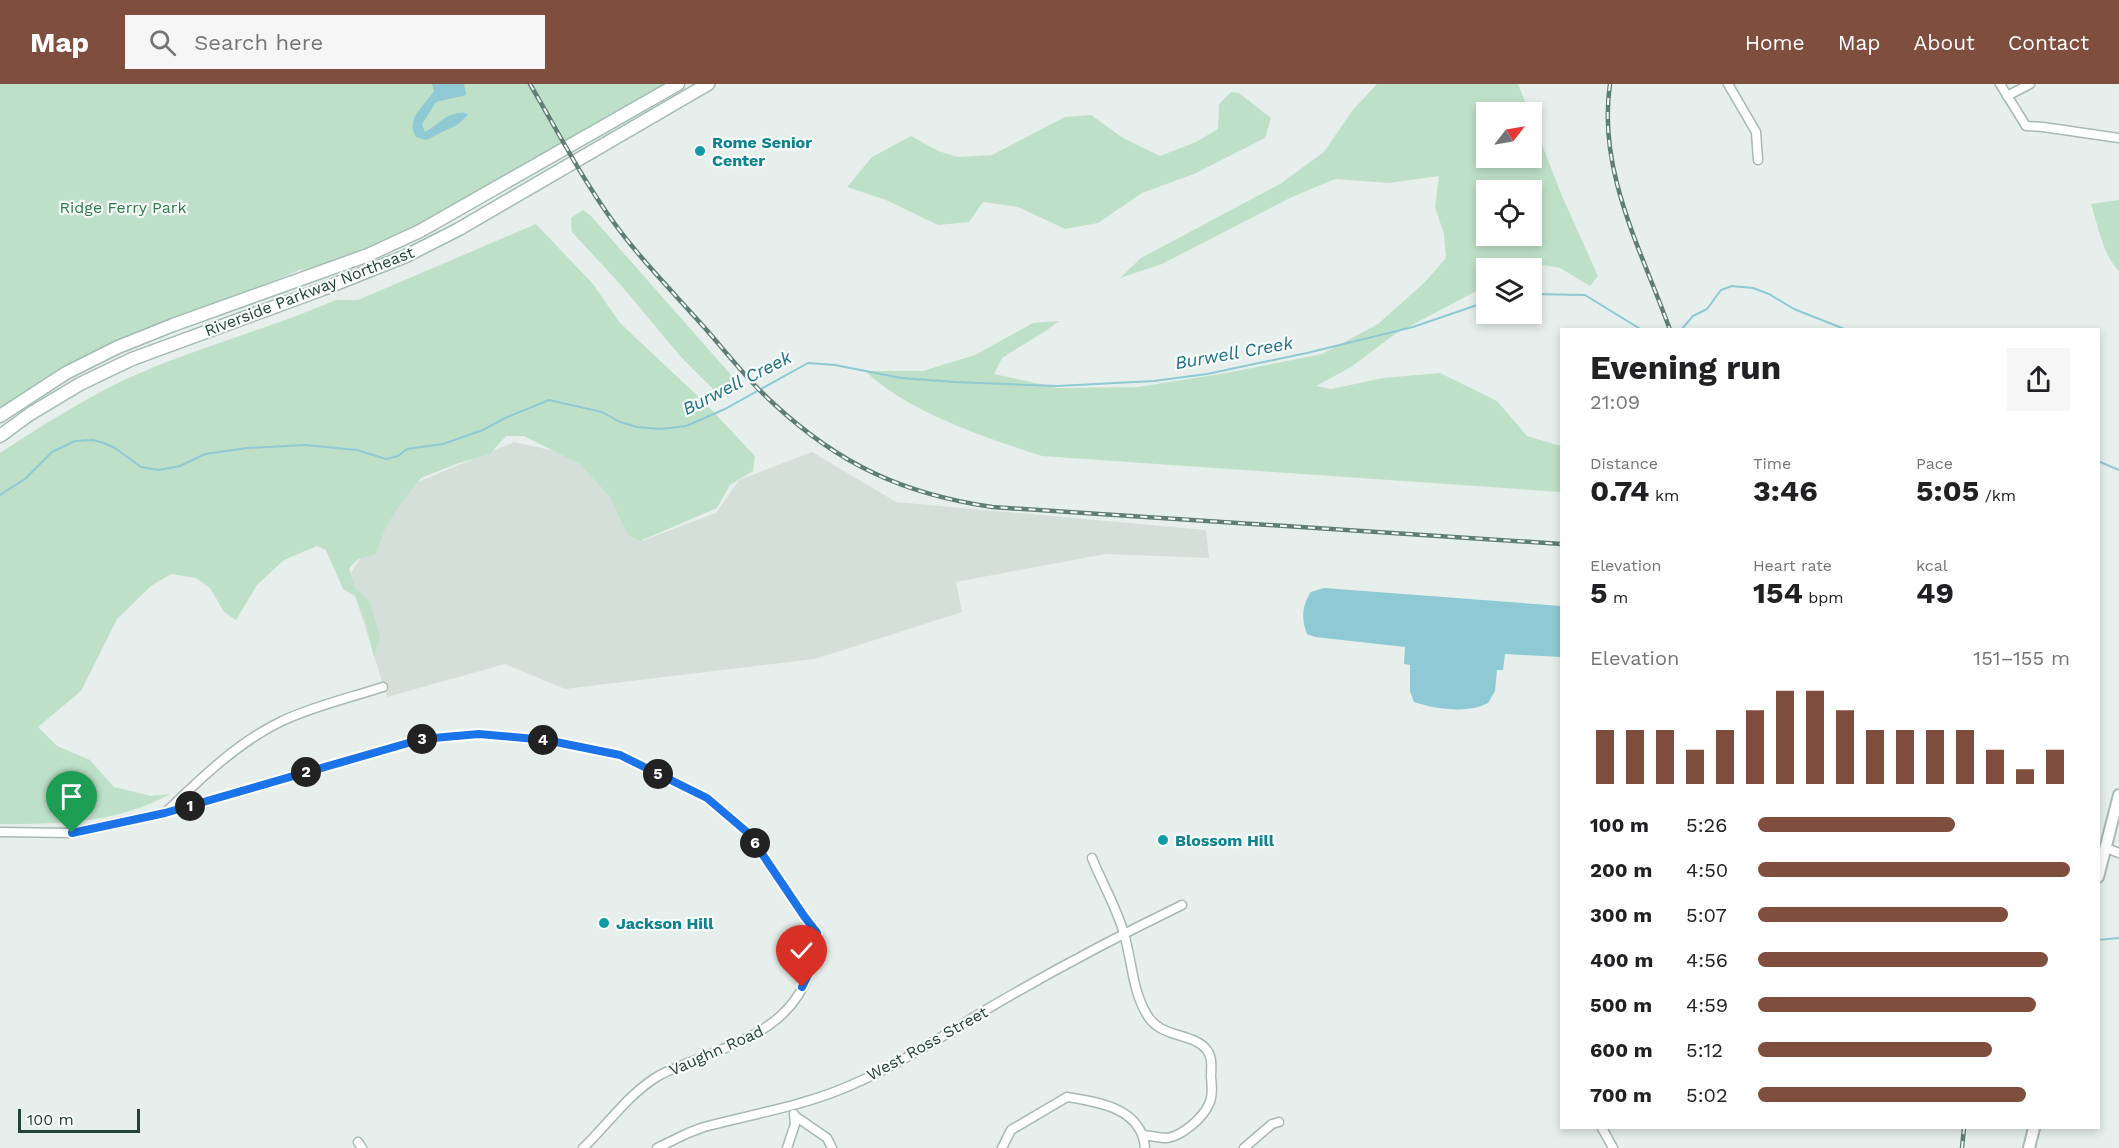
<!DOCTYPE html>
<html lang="en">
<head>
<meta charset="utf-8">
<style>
  body { margin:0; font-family:"Work Sans",sans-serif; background:#f6f6f6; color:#202124; height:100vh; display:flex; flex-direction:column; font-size:22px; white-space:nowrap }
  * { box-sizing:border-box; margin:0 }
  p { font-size:20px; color:#757577 }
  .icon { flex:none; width:33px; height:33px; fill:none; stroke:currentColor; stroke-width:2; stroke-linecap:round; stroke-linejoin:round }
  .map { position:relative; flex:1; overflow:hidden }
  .details { position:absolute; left:1560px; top:244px; width:540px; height:801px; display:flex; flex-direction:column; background:#fff; border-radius:0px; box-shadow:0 3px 9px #0003 }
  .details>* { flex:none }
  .needle { width:39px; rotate:59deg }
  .fabs { position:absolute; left:1476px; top:18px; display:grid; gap:12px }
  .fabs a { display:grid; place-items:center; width:66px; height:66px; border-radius:0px; background:#fff; box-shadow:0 3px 9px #0003; font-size:30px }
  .scale { position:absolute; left:18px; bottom:15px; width:122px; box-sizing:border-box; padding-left:6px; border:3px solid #24423a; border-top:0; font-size:16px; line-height:21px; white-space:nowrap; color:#24423a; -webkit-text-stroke:4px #f7fbf9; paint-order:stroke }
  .pin { position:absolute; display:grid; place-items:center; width:51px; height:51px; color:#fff; margin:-62px -26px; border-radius:50% 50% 50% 0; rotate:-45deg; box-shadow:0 0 6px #0007 }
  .pin .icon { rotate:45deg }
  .km { position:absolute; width:30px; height:30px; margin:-15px; border-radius:50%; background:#222; color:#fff; font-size:16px; line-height:30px; text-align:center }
  .round { display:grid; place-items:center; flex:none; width:63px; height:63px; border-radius:0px; background:#f6f6f6 }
  .head { display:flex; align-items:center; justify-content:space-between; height:102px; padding:0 30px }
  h1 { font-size:33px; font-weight:700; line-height:45px }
  .figures { display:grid; grid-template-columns:repeat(3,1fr); gap:9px; height:102px; padding:6px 30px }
  .figures div { display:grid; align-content:center }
  .figures b { font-size:30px; font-weight:700 }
  .figures small { font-size:16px; font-weight:400 }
  .figures p { font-size:16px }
  .chart { height:168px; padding:12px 30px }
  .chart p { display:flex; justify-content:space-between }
  .chart svg { width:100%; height:108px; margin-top:6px; stroke:#7f4e3f; stroke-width:6 }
  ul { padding:0 30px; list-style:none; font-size:20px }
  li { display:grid; grid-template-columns:96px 72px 1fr; align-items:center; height:45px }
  li i { height:15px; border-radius:8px; background:#7f4e3f }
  header { display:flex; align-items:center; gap:36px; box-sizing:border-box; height:84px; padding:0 30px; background:#7f4e3f; color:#fff }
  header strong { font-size:28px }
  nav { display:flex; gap:33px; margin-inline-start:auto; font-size:21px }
  .search { width:420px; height:54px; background:#f6f6f6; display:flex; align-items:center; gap:15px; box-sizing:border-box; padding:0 21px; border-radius:0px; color:#757577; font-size:22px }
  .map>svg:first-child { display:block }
  .built { fill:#d4dfda }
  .green { fill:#bfe0c8; fill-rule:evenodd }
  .water { fill:#8ec9d4 }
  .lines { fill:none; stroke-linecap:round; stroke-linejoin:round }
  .stream { stroke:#8ec9d4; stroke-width:2 }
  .minor-casing { stroke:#a8b8b2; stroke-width:11 }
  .tertiary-casing { stroke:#a8b8b2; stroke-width:14 }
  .secondary-casing { stroke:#a4bbb3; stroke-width:15 }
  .minor { stroke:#fff; stroke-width:8 }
  .tertiary { stroke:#fff; stroke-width:10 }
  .secondary { stroke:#fff; stroke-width:12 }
  .rail-casing { stroke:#5f7d75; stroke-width:4.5 }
  .rail { stroke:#f7fbf9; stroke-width:2; stroke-dasharray:7; stroke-linecap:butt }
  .route-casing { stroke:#fff; stroke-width:12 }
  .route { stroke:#1a73e8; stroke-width:8 }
  .culture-dot { fill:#0f9aa8; stroke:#f7fbf9; stroke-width:2 }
  .labels { text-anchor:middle; stroke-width:4.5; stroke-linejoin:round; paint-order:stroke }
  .culture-label { font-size:16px; font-weight:bold; fill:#0d838f; stroke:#f7fbf9; text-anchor:start }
  .park-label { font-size:16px; fill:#2d7a4b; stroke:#f7fbf9 }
  .street-label { font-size:16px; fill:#24423a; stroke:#f7fbf9 }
  .water-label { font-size:18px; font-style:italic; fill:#1c6f80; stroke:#f7fbf9 }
</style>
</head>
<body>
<header>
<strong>Map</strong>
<div class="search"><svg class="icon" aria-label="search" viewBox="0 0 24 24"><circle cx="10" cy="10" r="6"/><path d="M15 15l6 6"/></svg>Search here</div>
<nav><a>Home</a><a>Map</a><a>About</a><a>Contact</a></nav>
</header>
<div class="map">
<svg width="2119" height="1064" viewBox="0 0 2119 1064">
  <rect width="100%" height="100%" fill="#e6efeb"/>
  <path class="built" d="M514,358L581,373L642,457L716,429L739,396L812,368L896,418L1206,446L1209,474L1105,470L956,498L962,528L815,575L565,605L505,580L387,613L349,492L406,403Z"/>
  <g class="green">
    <path d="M0,0H667L415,144L319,184L299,186L252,207L138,249L57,289L0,325Z"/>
    <path d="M1377,0H1518L1529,28H1486V74H1532V35L1562,112L1598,192L1590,202L1560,184L1527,178L1516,184H1486V202L1395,250L1351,283L1316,302L1331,305L1383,294L1440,289L1497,317L1527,352L1561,362V408L1042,372C984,353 910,329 865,287H923L975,271L1033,239L1059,237L1047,246L1002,274L994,290L1058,304L1138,303L1226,289L1322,270L1378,240L1424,199L1446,174L1444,150L1435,123L1439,92L1389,99L1335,95L1292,113L1162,180L1120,194L1141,174L1280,100L1324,68L1352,27ZM1532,106V152H1486V106Z"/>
    <path d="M1231,8L1239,9L1271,34L1265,54L1194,90L1142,109L1098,139L1065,145L1018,123L983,118L969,138L938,141L886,116L847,103L872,73L911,52L938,67L958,73L992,71L1065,33L1091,31L1123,54L1160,72L1196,58L1218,45L1219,20Z"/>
    <path d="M2119,116V187C2103,171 2098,142 2091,120Z"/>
    <path d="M583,126L591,132L731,291L733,308L720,312L681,273L620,200L572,148L571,134Z"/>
    <path d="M536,140L593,200L620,239L703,317L755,372L753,387L730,401L717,424L640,457L628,451L610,413L580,380L524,352H506L490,370L456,380L421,394L399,422L385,445L376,470L358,475L349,484L355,504L370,517L380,554L374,573L366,539L355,512L343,505L326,466L317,462L284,476L257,501L236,536L224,528L210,504L196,494L171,490L151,502L117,535L81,607L38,643L57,662L90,676L114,703L151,712L170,710C115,740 60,740 0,740V369C40,343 79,318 122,297C191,265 266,246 336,216H358Z"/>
  </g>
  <g class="water">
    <path d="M432,0H464L466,11L436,18L422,40L425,48C440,40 447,27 466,29L468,31L457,41L426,56L416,53C405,34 424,23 434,7Z"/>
    <path d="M1324,504L1561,522V573L1505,570L1503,586H1497L1495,607L1488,619C1468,630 1435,625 1414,618L1410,607V581L1404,580L1405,563L1315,553L1307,550C1301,535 1302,521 1311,508Z"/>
  </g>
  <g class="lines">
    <g class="stream">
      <path d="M1532,210L1585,211L1642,246"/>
      <path d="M1681,246L1693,232L1707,225L1721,206L1732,202L1753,204L1769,210L1794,225L1847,246"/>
      <path d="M2098,377L2119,386"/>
      <path d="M0,411L25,395L52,368L75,357L93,356L104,359L115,364L141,383L159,386L180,382L205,370L247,364L305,361L357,366L386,375L398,372L407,365L443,360L483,346L505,334L549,316L602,328L620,338L637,343L661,345L686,342L725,325L808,279L835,281L901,294L955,298L1057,302L1154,297L1207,290L1307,269L1413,243L1486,218"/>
      <path d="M2098,856L2119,854"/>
    </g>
    <g class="minor-casing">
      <g id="minor">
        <path d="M1728,0L1756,48L1758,76"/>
        <path d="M2000,0L2026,42L2043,43L2119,54"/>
        <path d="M2007,12L2030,0"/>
        <path d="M166,728C200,695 238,658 282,637C314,622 349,614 383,603"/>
        <path d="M0,748L72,749L165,729L422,655L479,650L546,656L620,671L707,714L748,749L804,832L817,849C814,862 813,877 809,889C791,940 747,955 701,974C686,980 669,985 655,994C626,1013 608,1040 583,1064"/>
        <path d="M2106,764L2119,769"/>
        <path d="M1092,774C1102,799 1117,824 1124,850C1132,876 1132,905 1146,929C1160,956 1192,947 1207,966C1213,974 1211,984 1211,993C1212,1001 1213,1012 1209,1020C1203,1034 1182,1052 1167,1054C1160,1054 1151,1052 1144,1051"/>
        <path d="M795,1032L827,1054L832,1064"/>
        <path d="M1602,1044L1613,1064"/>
        <path d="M358,1058L362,1064"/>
        <path d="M657,1064L688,1049L704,1043C753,1030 803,1022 849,1002C898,981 943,952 989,924C1052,887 1116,853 1182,821"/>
        <path d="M787,1064L795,1040L794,1030"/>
        <path d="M1002,1064L1011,1046L1067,1013C1098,1018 1142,1024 1145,1064"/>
        <path d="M1244,1064L1272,1040L1279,1038"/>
      </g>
    </g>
    <g class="tertiary-casing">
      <g id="tertiary">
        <path d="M2098,793L2119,711"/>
        <path d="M2029,1064L2034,1044"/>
      </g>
    </g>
    <g class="secondary-casing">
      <g id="secondary">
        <path d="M0,332L66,289L118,263L173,241L368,171L420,147L678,0"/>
        <path d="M0,352L30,330L80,300L132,275L323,205L406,172L459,145L708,0"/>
      </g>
    </g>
    <use href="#minor" class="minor"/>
    <use href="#tertiary" class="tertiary"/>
    <use href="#secondary" class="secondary"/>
    <g class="rail-casing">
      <g id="rail">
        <path d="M530,0C557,46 581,93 612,136C639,174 673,208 704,243C727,269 748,297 774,320C840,381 904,410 992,423L1562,460"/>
        <path d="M1610,0C1597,87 1642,167 1670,246"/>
        <path d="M1962,1064L1964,1044"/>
      </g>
    </g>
    <use href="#rail" class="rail"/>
  </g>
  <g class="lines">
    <g class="route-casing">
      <path id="route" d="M72,749L165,729L422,655L479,650L546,656L620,671L707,714L748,749L804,832L817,849L809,889L802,903"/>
    </g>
    <use href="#route" class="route"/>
  </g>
  <g class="culture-dot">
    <circle cx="700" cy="67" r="6"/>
    <circle cx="1163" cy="756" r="6"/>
    <circle cx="604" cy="839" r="6"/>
  </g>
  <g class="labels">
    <g class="culture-label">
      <text x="712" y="64">Rome Senior<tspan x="712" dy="18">Center</tspan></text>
      <text x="1175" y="762">Blossom Hill</text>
      <text x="616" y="845">Jackson Hill</text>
    </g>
    <g class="park-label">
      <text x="123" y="129">Ridge Ferry Park</text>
    </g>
    <g class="street-label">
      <text transform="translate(309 207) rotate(-21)" y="6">Riverside Parkway Northeast</text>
      <text transform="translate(927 959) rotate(-29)" y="6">West Ross Street</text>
      <text transform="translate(716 966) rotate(-24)" y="6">Vaughn Road</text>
    </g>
    <g class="water-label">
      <text transform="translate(1234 269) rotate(-10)" y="6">Burwell Creek</text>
      <text transform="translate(737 299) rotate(-27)" y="6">Burwell Creek</text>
    </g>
  </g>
</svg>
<div class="fabs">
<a><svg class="needle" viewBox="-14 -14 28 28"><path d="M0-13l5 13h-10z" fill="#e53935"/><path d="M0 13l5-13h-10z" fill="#757577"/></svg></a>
<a><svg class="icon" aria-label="locate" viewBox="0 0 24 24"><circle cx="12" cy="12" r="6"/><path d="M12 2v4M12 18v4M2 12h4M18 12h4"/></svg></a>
<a><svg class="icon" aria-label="layers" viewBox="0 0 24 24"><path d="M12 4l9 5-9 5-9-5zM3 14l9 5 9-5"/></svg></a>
</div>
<div class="scale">100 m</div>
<div class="pin" style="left:72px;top:749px;background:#1e9e55"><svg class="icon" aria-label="arrive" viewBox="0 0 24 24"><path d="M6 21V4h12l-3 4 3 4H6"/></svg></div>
<div class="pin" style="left:802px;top:903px;background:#d93025"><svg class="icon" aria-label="check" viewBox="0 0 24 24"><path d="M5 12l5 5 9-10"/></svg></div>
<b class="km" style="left:190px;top:722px">1</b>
<b class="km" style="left:306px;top:688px">2</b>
<b class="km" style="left:422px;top:655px">3</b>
<b class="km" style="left:543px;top:656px">4</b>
<b class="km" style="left:658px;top:690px">5</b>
<b class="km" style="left:755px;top:759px">6</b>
<section class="details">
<div class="head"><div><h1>Evening run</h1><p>21:09</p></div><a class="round"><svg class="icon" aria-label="share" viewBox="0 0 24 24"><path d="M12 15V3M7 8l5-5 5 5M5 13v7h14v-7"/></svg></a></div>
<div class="figures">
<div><p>Distance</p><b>0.74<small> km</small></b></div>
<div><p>Time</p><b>3:46</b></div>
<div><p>Pace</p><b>5:05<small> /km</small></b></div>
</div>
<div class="figures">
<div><p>Elevation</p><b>5<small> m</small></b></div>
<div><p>Heart rate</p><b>154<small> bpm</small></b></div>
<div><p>kcal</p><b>49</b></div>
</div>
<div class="chart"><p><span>Elevation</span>151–155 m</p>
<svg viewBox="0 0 160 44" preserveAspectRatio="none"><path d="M5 44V22M15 44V22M25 44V22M35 44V30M45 44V22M55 44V14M65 44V6M75 44V6M85 44V14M95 44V22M105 44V22M115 44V22M125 44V22M135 44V30M145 44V38M155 44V30"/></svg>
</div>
<ul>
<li><b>100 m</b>5:26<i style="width:63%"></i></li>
<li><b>200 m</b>4:50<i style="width:100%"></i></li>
<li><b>300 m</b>5:07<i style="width:80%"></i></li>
<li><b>400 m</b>4:56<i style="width:93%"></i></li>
<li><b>500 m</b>4:59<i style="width:89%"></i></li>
<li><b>600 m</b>5:12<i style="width:75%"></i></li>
<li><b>700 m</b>5:02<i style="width:86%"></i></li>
</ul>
</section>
</div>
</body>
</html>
